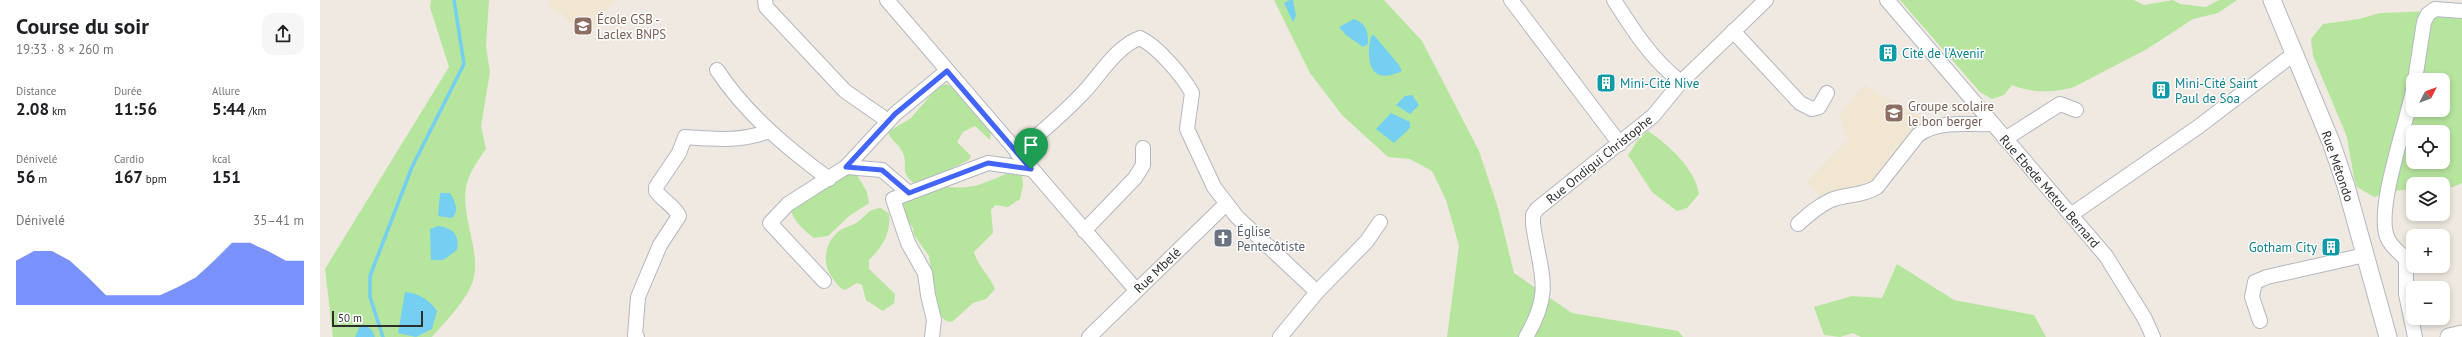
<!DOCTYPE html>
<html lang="fr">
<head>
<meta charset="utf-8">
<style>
  body { margin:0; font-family:"PT Sans",sans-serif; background:#f6f6f6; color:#202124; height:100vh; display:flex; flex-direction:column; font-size:15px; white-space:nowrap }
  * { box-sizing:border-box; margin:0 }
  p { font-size:13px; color:#757577 }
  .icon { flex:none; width:22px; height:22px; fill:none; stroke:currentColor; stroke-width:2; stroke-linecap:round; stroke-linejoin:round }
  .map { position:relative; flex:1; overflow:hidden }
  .side { display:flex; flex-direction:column; background:#fff; width:320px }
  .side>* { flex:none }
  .needle { width:26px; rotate:48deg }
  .buttons { position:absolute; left:2086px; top:73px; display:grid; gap:8px }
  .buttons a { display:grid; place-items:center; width:44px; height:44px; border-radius:8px; background:#fff; box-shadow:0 2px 6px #0003; font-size:20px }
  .scale { position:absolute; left:12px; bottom:10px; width:91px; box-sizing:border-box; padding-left:4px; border:2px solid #2e2e2e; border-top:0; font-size:11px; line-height:14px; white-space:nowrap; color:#2e2e2e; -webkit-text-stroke:3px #fff; paint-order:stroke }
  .pin { position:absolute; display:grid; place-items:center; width:34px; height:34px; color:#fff; margin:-41px -17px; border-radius:50% 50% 50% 0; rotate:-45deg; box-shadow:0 0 4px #0007 }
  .pin .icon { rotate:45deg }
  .round { display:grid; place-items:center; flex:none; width:42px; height:42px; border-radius:12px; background:#f6f6f6 }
  .overview { display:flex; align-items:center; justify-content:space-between; height:68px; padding:0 16px }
  h1 { font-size:22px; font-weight:700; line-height:30px }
  .metrics { display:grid; grid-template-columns:repeat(3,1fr); gap:6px; height:68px; padding:4px 16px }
  .metrics div { display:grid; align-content:center }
  .metrics b { font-size:17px; font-weight:700 }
  .metrics small { font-size:11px; font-weight:400 }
  .metrics p { font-size:11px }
  .chart { height:112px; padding:8px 16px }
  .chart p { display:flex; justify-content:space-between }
  .chart svg { width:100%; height:72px; margin-top:4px; fill:#4264fb; opacity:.7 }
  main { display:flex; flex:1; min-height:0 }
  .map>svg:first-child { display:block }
  .education { fill:#f0e6d1 }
  .green { fill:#b6e59e; fill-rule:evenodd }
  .water { fill:#75cff0 }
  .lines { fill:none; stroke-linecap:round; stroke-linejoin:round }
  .stream { stroke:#75cff0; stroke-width:3.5 }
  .minor-casing { stroke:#b4b7c1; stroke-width:16 }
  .tertiary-casing { stroke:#b4b7c1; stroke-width:19 }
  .minor { stroke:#fff; stroke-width:14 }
  .tertiary { stroke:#fff; stroke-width:17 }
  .route-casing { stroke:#fff; stroke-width:8 }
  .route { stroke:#4264fb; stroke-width:5 }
  .labels { text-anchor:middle; stroke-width:3; stroke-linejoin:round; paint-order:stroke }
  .education-label { font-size:13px; fill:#785e54; stroke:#fff; text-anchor:start }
  .culture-label { font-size:13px; fill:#0d838f; stroke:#fff; text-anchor:start }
  .street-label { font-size:13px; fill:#2e2e2e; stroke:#fff }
  .worship-label { font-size:13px; fill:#5b616d; stroke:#fff; text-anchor:start }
</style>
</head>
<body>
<main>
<section class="side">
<div class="overview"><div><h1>Course du soir</h1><p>19:33 · 8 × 260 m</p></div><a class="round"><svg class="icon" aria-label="share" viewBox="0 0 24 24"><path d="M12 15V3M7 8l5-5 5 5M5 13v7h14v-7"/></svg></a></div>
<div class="metrics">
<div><p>Distance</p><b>2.08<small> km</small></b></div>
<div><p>Durée</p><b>11:56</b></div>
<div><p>Allure</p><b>5:44<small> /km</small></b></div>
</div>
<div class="metrics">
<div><p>Dénivelé</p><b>56<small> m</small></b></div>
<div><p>Cardio</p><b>167<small> bpm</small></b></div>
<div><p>kcal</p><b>151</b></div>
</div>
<div class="chart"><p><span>Dénivelé</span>35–41 m</p>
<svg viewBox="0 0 160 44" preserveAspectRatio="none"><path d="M0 44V17L10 11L20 11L30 17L40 27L50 38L60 38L70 38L80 38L90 33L100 27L110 17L120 6L130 6L140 11L150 17L160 17V44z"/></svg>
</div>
</section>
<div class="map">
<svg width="2142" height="337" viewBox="0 0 2142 337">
  <rect width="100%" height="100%" fill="#efe9e1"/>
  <g class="education">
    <path d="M231,0H296L283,13L285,16L263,36L241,13H236L227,4Z"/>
    <path d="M1544,85L1606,120L1548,189L1500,195L1487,182L1528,139L1519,116Z"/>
  </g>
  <g class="green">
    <path d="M111,0H169L166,47L170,72L161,126L166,149C158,160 151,170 147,183C139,213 160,247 154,277C150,297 125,322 112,337H13L5,269L129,67L110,7Z"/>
    <path d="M954,0H1064L1102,41L1159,151L1178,208L1194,273L1252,313L1358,331L1363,337H1127L1139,246L1126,200L1112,171L1090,159L1068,157L1022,115L990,73Z"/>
    <path d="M1580,0H1814L1824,5L1853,0L1860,4L1886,7L1899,0H1917L1898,13L1873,19L1827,49L1754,87C1735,93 1710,93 1692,85L1684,95L1672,99L1660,92Z"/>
    <path d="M2142,10V183L2133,187H2123V184H2093V189L2073,191L2054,197L2037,187L2034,178L2027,137L1993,56L1991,39L2003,24L2039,19L2060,13ZM2093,80H2123V110H2093ZM2093,132H2123V162H2093Z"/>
    <path d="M626,84L635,89L671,131L670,140L655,126L643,132L637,142L651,156L649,160L632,168L616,180L596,185C577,170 590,167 582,151C578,143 571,141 568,132L591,118L617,88Z"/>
    <path d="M1328,131C1349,145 1375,169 1379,194L1367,208L1357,211L1332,192L1308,155L1318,140Z"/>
    <path d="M532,167L547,192L549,203L529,216L508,236L494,238C485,231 473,221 471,210Z"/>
    <path d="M701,169L703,185L700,199L688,207L675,205L671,210L673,233L654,252C657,265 670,276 675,289L666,299L653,303L632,322L626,321L601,299V286L611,269L609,256L594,235L593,228L582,213L581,206C612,174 624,194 658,185C672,181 686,173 701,169Z"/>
    <path d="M561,208L569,214C571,233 563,246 549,260V269L575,294L574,303L563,311L546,300L542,285L537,283L525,290C519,288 516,283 512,277C501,262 505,243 519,231C524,227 531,226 536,223C547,216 547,209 561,208Z"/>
    <path d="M1577,264L1634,300L1714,315L1726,337H1541L1533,333L1520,337L1504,335L1494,307L1532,296L1562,298Z"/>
  </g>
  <g class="water">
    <path d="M970,0H973L976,16L973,22L964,3Z"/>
    <path d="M1034,19C1047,24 1048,32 1048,44L1043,47L1026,35L1019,27Z"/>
    <path d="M1054,35L1079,65L1082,71C1059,82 1048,74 1049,48C1049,44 1051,40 1051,36Z"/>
    <path d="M1092,95L1099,105L1090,114L1076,105L1085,96Z"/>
    <path d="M1071,113L1090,122V128L1074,143L1056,129Z"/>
    <path d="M120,193H130C135,202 140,210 132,218L118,216Z"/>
    <path d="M118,226C133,228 140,235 137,250L123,260H111L110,229Z"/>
    <path d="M85,292C98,293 110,300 117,311L112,329L96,337L78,333Z"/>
    <path d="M44,324L52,330L55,337H35L40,326Z"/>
  </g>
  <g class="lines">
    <path class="stream" d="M63,337L50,297V276L92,167L144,64L134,0"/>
    <g class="minor-casing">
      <g id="minor">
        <path d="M445,0L446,7L525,91L568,121"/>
        <path d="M567,0L816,290"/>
        <path d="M1191,0L1300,144"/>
        <path d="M1294,0C1313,30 1332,60 1361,82"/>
        <path d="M1567,0L1786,256L1825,319L1833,337"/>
        <path d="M1413,31L1480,103L1492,109L1499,107L1507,93"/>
        <path d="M397,70C426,114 467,148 509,179"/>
        <path d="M2095,80L2104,22L2108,14L2115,9L2142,11"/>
        <path d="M2093,90C2087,123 2054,212 2068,239C2072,248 2081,253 2086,260V294L2095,337"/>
        <path d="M1685,139L1740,104L1756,110"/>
        <path d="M697,153C719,134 741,116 761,95C779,77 795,47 820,38C838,47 862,75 872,93L867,129L894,187L917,217L997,292"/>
        <path d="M526,167L562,170L589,193L668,163L711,169"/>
        <path d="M589,193L573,199L588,243L605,273L608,295L614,320L612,337"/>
        <path d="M1752,214L1878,127L1975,53"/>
        <path d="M1478,224C1488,215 1498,206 1511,200C1526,194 1543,196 1557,187L1598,135C1618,120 1647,125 1671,124"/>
        <path d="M764,231L815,178L823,165V148"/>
        <path d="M504,281L450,223L468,204L526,167L575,114L627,71"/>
        <path d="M1940,321L1932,297L1935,282L1947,277L2045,255"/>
        <path d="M317,337L315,335L318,297L340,245L359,216C354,205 343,201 336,191V187L359,153L365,137C394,139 421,142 449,131"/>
        <path d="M769,337L906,204"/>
        <path d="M960,337L997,292L1047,241L1060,222"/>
        <path d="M1206,337C1234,290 1220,274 1213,224V215L1217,209L1333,116L1361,82L1446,0"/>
      </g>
    </g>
    <g class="tertiary-casing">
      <g id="tertiary">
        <path d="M1952,0L2011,142L2026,186L2068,337"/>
        <path d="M2129,337L2142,334"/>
      </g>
    </g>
    <use href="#minor" class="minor"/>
    <use href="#tertiary" class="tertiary"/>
  </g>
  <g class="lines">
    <g class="route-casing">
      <path id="route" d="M627,71L711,169L668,163L589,193L562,170L526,167L575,114Z"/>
    </g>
    <use href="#route" class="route"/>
  </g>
  <defs>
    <g id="school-square" transform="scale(1)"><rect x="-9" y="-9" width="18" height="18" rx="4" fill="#8d6e63" stroke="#fff"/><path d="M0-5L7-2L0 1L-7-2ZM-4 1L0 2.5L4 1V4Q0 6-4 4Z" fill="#fff"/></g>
    <g id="building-square" transform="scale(1)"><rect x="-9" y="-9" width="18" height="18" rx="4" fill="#0f9aa8" stroke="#fff"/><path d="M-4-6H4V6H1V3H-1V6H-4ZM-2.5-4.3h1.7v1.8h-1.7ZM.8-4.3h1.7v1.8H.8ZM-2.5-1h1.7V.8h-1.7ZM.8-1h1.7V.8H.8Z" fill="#fff"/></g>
    <g id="church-square" transform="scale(1)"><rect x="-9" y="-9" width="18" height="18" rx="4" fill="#6b7280" stroke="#fff"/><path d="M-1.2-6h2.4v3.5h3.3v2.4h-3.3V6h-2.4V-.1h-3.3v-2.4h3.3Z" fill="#fff"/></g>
  </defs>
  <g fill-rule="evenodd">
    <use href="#school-square" x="263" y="26"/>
    <use href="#building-square" x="1568" y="53"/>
    <use href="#building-square" x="1286" y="83"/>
    <use href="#building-square" x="1841" y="90"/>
    <use href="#school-square" x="1574" y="113"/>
    <use href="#church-square" x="903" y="238"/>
    <use href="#building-square" x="2011" y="247"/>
  </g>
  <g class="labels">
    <g class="education-label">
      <text x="277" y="24">École GSB -<tspan x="277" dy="15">Laclex BNPS</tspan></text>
      <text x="1588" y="111">Groupe scolaire<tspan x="1588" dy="15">le bon berger</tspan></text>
    </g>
    <g class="culture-label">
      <text x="1582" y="58">Cité de l'Avenir</text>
      <text x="1300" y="88">Mini-Cité Nive</text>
      <text x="1855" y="88">Mini-Cité Saint<tspan x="1855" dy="15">Paul de Soa</tspan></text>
      <text x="1997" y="252" text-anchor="end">Gotham City</text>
    </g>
    <g class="street-label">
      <text transform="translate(1279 159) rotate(-39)" y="5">Rue Ondigui Christophe</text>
      <text transform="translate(2018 166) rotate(71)" y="5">Rue Métondo</text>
      <text transform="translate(1730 191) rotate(49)" y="5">Rue Ebede Metou Bernard</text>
      <text transform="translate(837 270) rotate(-44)" y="5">Rue Mbelé</text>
    </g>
    <g class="worship-label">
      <text x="917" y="236">Église<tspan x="917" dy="15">Pentecôtiste</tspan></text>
    </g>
  </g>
</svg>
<div class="buttons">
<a><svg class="needle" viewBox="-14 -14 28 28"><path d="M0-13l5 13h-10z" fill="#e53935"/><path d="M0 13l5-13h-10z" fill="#757577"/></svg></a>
<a><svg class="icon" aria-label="locate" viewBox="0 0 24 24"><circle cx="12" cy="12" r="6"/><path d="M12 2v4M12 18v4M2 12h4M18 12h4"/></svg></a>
<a><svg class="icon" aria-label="layers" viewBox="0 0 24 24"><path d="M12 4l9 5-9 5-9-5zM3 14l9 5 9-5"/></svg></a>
<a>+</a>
<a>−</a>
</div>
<div class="scale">50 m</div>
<div class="pin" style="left:711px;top:169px;background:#1e9e55"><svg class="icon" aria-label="arrive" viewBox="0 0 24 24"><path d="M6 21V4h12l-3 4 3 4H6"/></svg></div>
</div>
</main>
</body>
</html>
